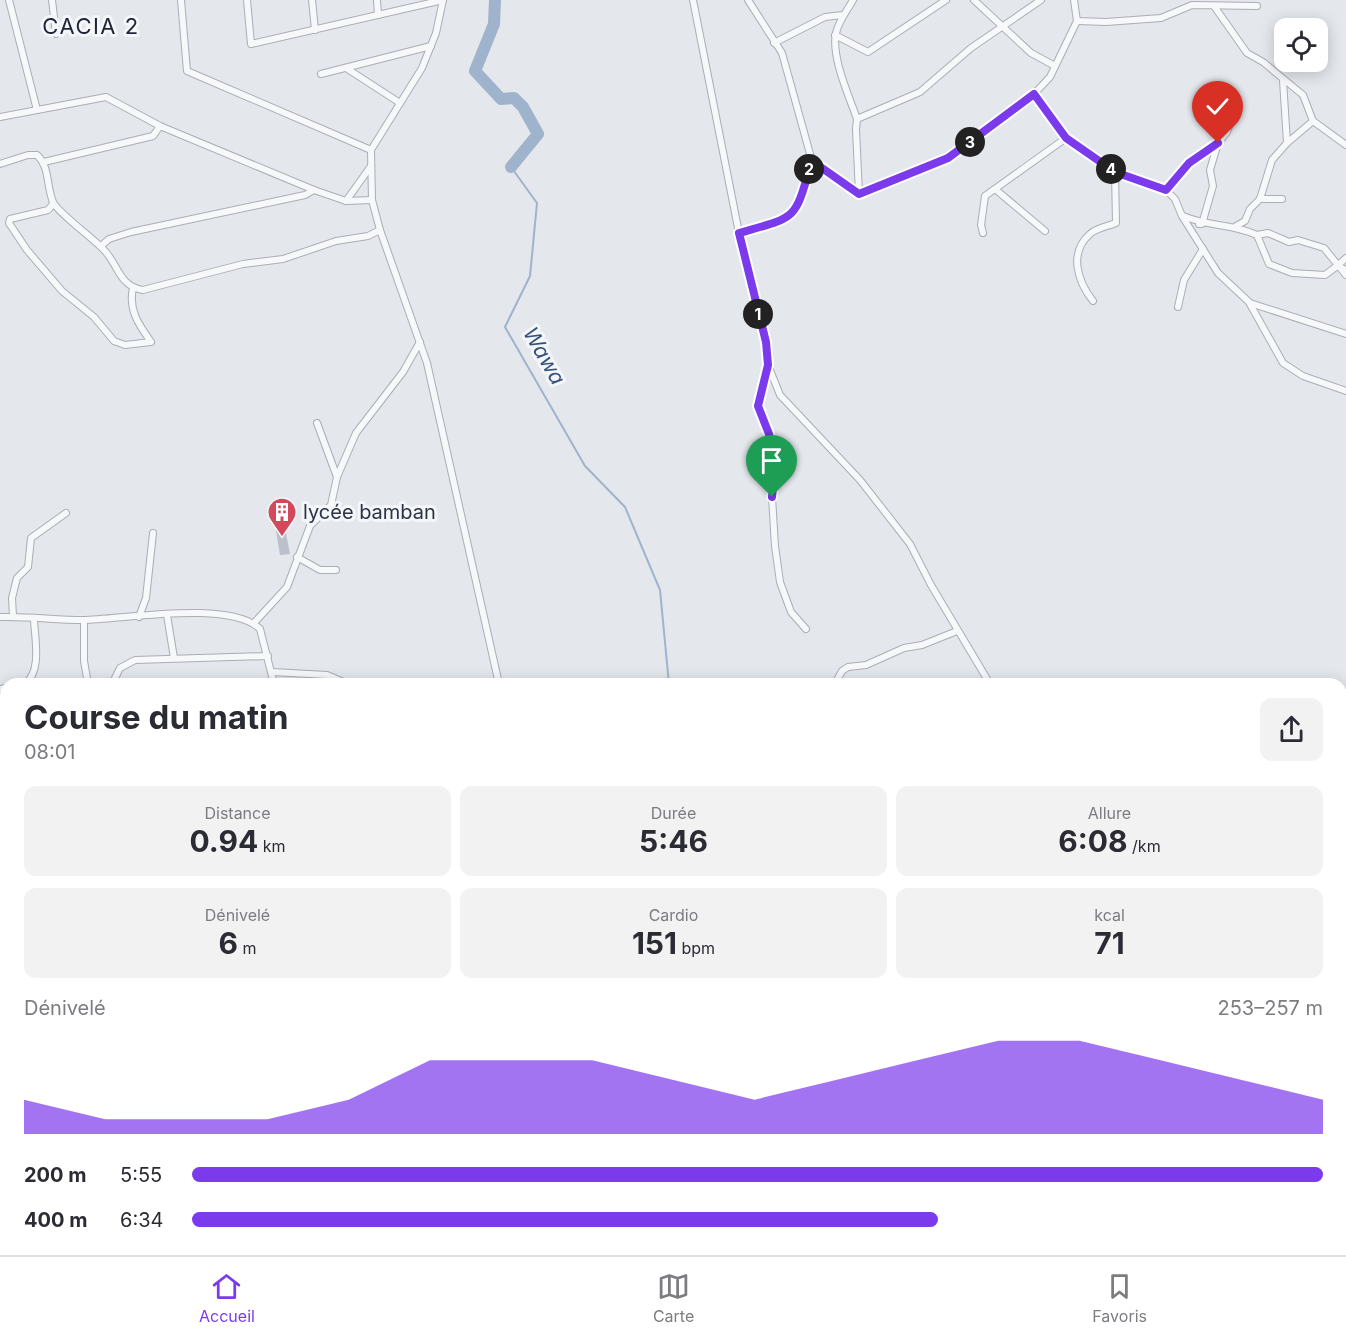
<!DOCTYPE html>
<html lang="fr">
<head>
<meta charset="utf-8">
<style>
  body { margin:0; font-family:Inter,sans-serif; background:#f2f2f3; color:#2b2b33; height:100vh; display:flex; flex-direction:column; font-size:22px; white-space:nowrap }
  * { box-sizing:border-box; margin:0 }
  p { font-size:20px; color:#7c7c81 }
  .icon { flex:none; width:33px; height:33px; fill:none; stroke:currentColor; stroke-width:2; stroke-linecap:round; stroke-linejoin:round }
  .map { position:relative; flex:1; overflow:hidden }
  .details { position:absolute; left:0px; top:678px; width:1347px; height:578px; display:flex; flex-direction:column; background:#fff; border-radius:18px 18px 0 0; box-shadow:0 3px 15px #0003 }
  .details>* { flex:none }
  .tools { position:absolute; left:1274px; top:18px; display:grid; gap:12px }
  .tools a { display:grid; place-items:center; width:54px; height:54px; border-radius:12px; background:#fff; box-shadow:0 3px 15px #0003; font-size:30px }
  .pin { position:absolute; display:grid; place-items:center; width:51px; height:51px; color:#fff; margin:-62px -26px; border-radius:50% 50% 50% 0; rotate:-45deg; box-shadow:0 0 6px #0007 }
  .pin .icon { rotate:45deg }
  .km { position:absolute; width:30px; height:30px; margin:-15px; border-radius:50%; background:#222; color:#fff; font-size:16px; line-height:30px; text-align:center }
  .round { display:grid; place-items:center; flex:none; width:63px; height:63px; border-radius:12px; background:#f2f2f3 }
  .summary { display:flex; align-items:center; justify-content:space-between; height:102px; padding:0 24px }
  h1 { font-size:33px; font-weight:700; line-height:45px }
  .stats { display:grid; grid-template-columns:repeat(3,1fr); gap:9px; height:102px; padding:6px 24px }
  .stats div { display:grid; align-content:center; border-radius:12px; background:#f2f2f3; text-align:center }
  .stats b { font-size:30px; font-weight:700 }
  .stats small { font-size:16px; font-weight:400 }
  .stats p { font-size:16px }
  .chart { height:168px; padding:12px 24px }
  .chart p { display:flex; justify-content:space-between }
  .chart svg { width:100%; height:108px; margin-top:6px; fill:#7c3aed; opacity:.7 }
  ul { padding:0 24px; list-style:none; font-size:20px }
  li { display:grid; grid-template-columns:96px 72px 1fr; align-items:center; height:45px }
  li i { height:15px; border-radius:8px; background:#7c3aed }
  .dock { display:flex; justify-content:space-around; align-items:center; height:84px; border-top:2px solid #e1e1e2; background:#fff; font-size:16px; color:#7c7c81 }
  .dock a { display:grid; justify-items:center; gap:3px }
  .dock .current { color:#7c3aed }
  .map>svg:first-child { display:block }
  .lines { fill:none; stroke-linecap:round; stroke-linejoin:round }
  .stream { stroke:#9fb4cc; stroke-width:2 }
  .river { stroke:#9fb4cc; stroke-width:12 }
  .building { fill:#bbc0ca }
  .street-casing { stroke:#a9aeb7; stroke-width:8 }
  .street { stroke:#f7f8fa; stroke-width:6 }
  .route-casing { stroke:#fff; stroke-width:12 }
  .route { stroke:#7c3aed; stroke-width:8 }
  .labels { text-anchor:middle; stroke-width:6; stroke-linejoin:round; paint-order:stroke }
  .poi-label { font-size:20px; fill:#2b3445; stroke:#f4f6f9; text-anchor:start }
  .water-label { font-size:21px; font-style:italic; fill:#34527a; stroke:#f4f6f9 }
  .quarter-label { font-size:22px; letter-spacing:1.5px; fill:#1d2536; stroke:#f4f6f9 }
</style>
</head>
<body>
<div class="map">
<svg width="1346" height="1255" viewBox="0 0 1346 1255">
  <rect width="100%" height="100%" fill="#e4e7ec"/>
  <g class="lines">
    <g class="stream">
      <path d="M511,167L537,203L530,276L505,327L585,466L625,507L660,590L669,684"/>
      <path d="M679,1250L681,1255"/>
    </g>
    <path class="river" d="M495,0L494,24L475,71L501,99L514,98L523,107L538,134L511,167"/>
  </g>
  <path class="building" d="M283,518L290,554L280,555L274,519Z"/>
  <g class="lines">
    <g class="street-casing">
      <g id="street">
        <path d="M9,0L37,110"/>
        <path d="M52,0L56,34"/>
        <path d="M181,0L187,71L371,150"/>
        <path d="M247,0L251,44L443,0"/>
        <path d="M312,0L315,30"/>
        <path d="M377,0L378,15"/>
        <path d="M443,0L436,33L422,68L371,150L372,200L380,230L427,363L499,684"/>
        <path d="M693,0L739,233L766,342L768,365L780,395L860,480L910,544L931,585L990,684"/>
        <path d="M748,0L782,53L812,161L859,194L948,158L1034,94L1050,77L1077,21L1074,0"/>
        <path d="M853,0C847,11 839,20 836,33C831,57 849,96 857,119L920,92L971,48L1041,0"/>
        <path d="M974,0L1031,53L1055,66"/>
        <path d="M1214,6L1247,53L1263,62L1303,95L1313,121L1346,145"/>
        <path d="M1077,21L1106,22L1161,18L1192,5L1257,6"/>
        <path d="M835,35L868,52L946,0"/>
        <path d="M774,43L825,17L843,15"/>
        <path d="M346,68L400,103"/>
        <path d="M321,74L431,46"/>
        <path d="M1034,94L1066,138L1115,172L1166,190L1175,199L1182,216L1218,273L1250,303L1346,334"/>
        <path d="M0,117L106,97L160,126L314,190L346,201L372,200"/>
        <path d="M857,119L856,129L859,194"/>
        <path d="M1287,143L1313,121"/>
        <path d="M44,162L153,136L160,126"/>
        <path d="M0,164L28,155H37C50,167 46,185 53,202C57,212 93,238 103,249C118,263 118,286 143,290L243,264L283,259L336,241L368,236L380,230"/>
        <path d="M995,189L1045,231"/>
        <path d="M1166,190L1189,163L1218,143"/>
        <path d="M1260,199H1282"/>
        <path d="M346,201L371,166"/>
        <path d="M53,204L48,210L10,219L9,223L27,250L62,291L94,317L114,341L125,345L151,342C139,325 128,310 133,288"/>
        <path d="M1183,216C1209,227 1231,223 1257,235L1269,264L1292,273L1325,275L1337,266L1346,270"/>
        <path d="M1199,224H1202L1213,186L1210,170L1218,143L1227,132L1233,115"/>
        <path d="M1236,226L1245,221L1250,209L1260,199L1272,160L1287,143L1283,80"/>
        <path d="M739,233C799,216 794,221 812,161"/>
        <path d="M983,233L981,225L985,196L1066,138"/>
        <path d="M1257,235L1268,233L1289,242L1298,240L1324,248L1346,275"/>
        <path d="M101,246L109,239L131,232L305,195L314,190"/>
        <path d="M1337,266L1346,258"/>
        <path d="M1093,301C1078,282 1068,253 1090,234C1096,228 1109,226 1116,223L1115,172"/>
        <path d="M1250,304L1283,363L1303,376L1346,391"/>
        <path d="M1178,307L1184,280L1203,249"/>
        <path d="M768,366L758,406L769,434L775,464L772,497L775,546L780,582L791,612L806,629"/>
        <path d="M317,423L337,477"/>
        <path d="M297,557L320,570H336"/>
        <path d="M167,615L174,658"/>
        <path d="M13,616L12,598L17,578L28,567L31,538L66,513"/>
        <path d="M0,617C28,616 55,620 83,620C126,619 230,600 260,629L274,684"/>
        <path d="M139,617L146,598L153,533"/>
        <path d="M84,620V661L88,684"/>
        <path d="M254,623L287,587L310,526L331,505L337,477L356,433L403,372L420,342"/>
        <path d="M272,672L327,675L348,684"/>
        <path d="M25,684C42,671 35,640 34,620"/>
        <path d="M112,684L120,668L135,660L268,656"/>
        <path d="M840,684L837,680L842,671L848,667L866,665L904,648L922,645L957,631"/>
        <path d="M0,689L6,688"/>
        <path d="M1341,976L1346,994"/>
        <path d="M1346,1020V1030"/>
        <path d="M1341,1062H1346"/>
        <path d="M0,1063L6,1057"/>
        <path d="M1341,1127L1346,1131"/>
        <path d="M0,1182L6,1181"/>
        <path d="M138,1250L145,1255"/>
        <path d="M401,1250L403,1255"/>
        <path d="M468,1250L469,1255"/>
        <path d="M540,1250L541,1255"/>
        <path d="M631,1250L632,1255"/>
        <path d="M1105,1250V1255"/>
        <path d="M129,1255L133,1250"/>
        <path d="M250,1255L259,1250"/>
      </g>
    </g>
    <use href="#street" class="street"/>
  </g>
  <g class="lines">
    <g class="route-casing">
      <path id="route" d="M772,497L775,464L769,434L758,406L768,365L766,342L739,233C799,216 794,221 812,161L859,194L948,158L1034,94L1066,138L1115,172L1166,190L1189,163L1218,143"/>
    </g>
    <use href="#route" class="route"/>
  </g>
  <defs>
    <g id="building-pin" transform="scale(1.5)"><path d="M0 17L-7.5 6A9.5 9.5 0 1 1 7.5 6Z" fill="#d1495b" stroke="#f4f6f9"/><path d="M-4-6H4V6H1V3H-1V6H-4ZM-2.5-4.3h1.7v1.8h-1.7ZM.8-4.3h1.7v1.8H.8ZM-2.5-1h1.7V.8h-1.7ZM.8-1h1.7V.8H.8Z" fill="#fff"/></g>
  </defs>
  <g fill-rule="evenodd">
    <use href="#building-pin" x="282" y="512"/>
  </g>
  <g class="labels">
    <g class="poi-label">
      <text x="303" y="519">lycée bamban</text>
    </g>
    <g class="water-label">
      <text transform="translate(544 356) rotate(60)" y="7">Wawa</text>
    </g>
    <g class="quarter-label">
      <text x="91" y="34">CACIA 2</text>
    </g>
  </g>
</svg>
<div class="tools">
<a><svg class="icon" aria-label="locate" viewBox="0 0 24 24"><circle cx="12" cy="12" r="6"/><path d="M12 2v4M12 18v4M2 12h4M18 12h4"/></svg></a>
</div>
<div class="pin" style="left:772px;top:497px;background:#1e9e55"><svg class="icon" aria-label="arrive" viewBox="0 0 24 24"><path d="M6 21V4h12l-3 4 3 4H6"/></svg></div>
<div class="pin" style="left:1218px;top:143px;background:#d93025"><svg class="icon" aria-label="check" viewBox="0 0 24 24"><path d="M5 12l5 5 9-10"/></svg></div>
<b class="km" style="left:758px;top:314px">1</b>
<b class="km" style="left:809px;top:169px">2</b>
<b class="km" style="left:970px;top:142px">3</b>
<b class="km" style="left:1111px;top:169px">4</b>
<section class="details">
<div class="summary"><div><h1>Course du matin</h1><p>08:01</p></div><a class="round"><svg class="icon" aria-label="share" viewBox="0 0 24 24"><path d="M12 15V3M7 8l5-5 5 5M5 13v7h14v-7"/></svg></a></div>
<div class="stats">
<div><p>Distance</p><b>0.94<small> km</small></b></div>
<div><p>Durée</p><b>5:46</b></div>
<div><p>Allure</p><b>6:08<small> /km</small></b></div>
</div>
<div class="stats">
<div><p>Dénivelé</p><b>6<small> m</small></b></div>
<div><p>Cardio</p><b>151<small> bpm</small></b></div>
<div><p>kcal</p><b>71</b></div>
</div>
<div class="chart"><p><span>Dénivelé</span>253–257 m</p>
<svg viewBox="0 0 160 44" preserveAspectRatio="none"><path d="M0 44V30L10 38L20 38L30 38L40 30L50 14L60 14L70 14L80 22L90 30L100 22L110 14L120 6L130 6L140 14L150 22L160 30V44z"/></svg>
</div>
<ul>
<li><b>200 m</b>5:55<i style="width:100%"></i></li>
<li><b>400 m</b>6:34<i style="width:66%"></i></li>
</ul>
</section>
</div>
<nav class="dock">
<a class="current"><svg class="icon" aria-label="home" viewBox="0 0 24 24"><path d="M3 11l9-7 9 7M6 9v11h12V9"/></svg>Accueil</a>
<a><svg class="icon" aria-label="map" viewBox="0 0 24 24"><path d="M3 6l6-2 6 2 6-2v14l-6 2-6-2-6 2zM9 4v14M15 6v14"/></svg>Carte</a>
<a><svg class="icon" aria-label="saved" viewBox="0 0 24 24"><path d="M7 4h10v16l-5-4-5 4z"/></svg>Favoris</a>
</nav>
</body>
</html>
